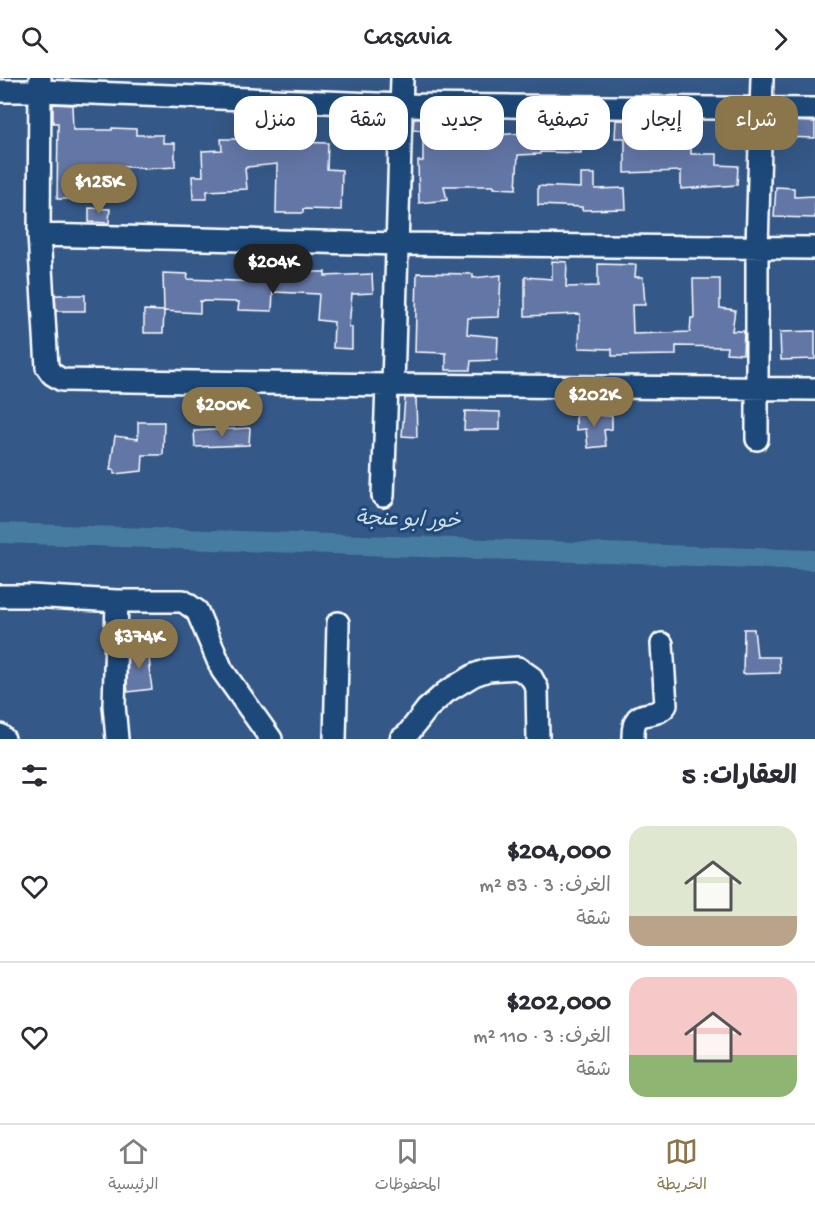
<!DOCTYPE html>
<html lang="ar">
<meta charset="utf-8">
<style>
:root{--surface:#fff;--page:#f2f2f3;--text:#2b2b33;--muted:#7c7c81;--line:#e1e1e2;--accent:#8a764a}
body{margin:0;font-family:"Gochi Hand","Playpen Sans Arabic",sans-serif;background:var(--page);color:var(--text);direction:rtl;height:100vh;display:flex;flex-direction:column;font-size:22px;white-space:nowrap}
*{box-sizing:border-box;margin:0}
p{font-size:20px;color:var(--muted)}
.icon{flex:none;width:33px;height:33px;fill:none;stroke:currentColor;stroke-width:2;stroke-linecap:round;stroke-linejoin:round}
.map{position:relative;height:661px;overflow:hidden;direction:ltr}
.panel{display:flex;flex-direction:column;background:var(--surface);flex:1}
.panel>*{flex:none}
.banner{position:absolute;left:18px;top:18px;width:780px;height:54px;direction:rtl;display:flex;gap:12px}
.price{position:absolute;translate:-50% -51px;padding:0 14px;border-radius:21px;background:var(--accent);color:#fff;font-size:20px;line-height:39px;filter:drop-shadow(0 2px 3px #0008)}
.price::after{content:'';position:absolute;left:50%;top:36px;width:18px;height:14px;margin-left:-9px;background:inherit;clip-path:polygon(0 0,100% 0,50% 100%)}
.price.current{background:#222;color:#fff}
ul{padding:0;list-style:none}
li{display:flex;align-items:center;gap:18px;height:150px;padding:0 18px}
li+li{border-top:2px solid var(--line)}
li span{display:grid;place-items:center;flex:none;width:168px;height:120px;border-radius:18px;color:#555}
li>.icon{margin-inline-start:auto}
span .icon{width:72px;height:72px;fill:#fffc;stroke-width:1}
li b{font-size:26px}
h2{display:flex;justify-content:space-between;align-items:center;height:72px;padding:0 18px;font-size:26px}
.chip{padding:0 21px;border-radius:18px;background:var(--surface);box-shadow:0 6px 24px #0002;font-size:21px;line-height:54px}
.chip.current{background:var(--accent);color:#fff}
header{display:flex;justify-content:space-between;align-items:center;height:78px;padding:0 18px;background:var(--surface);font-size:27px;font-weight:600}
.tab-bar{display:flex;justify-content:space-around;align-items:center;height:84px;border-top:2px solid var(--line);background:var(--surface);font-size:16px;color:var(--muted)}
.tab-bar a{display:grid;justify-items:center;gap:3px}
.tab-bar .current{color:var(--accent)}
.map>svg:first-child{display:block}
</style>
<header><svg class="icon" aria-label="forward" viewBox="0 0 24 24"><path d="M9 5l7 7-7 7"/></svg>Casavia<svg class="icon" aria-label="search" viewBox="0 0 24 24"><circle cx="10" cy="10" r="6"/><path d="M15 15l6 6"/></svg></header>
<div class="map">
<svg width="815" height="661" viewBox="0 0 815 661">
<rect width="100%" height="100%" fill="#345887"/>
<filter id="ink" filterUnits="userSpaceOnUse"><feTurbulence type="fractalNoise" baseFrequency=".0167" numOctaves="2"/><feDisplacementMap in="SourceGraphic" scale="12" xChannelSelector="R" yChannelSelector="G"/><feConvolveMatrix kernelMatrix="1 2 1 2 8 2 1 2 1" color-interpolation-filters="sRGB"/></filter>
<g filter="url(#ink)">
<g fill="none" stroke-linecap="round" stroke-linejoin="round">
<path stroke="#457ca0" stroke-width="20" d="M0 455 815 482"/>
</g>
<path fill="#6477a6" stroke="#fff" stroke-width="1.5" d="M53 26 72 27 73 52H112V50L136 51V57H163V65H175V89L144 91V90L110 88 84 89 86 102 76 103V121H57L58 45H53Z
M414 40H430L429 53 413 52Z
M616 42 638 43V45L655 44V49L672 52 669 71 691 70V76H717V87L738 88 737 107 681 111V93L625 95V60H615Z
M781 43 815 44V60L780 59Z
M554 54 582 63 581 75 540 74V76L518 77 516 111 494 110V108H444L447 122 419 125 418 83H423V59L463 60V58Z
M221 61H264V63L328 65 327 91 342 92 341 132 303 131V135H276L277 86 247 89V90H245L247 111 207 113V121H193L192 98H203L202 73 222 72Z
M581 96H595V111L625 110 626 131 582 132V129L538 127V108L581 110Z
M776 109 794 110V119L815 118V140L774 139Z
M89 130 110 131 109 145 89 144Z
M552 183 567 184 566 209 598 208V186L636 187 635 199H643L645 227H632L633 256 690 254 691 240H694L693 201H720V230L735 232 732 253H744L743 276 726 275 727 269 676 268V277L612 278V271L579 270 580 236 525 238V199L552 201Z
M264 189 301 191V194H325V198L372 196 373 215 352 216 349 249H352V271L333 270 334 244 317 242 319 216 273 214 272 233 238 232 239 224 200 223V235L164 233 163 195 188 196 187 201 264 204Z
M417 195 473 196V200L501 197 499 239 468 240 467 256 498 259 497 282 471 283 470 292H446V275L415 274Z
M55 217H85V233H56Z
M144 232 164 233 163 255H144Z
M815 253V281L781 282 780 254Z
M405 320H416L417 359 402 358Z
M465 333 500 334V352H464Z
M576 336 612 338V351L604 352 606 368 588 370 586 351 576 352Z
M138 344H164L163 377H143L142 393 114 396V392H110L115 358 138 361Z
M250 350 249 367 195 369 194 353Z
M744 551H754L757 579H779L780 595 743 596Z
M148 569 150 589H149L152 611 128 614 127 606 128 570Z"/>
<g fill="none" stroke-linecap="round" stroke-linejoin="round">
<defs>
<path id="minor" d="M40 0 39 157 47 289 52 296 62 302 387 307H393L402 0
M0 13H40L402 27 815 31
M39 157 398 166 815 170
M393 307 815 311
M757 361V169L762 0
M383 418 387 307
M0 518H30L117 523H183L197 533 222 592 271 661
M0 657 4 661
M117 661 114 627 117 523
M335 661 338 545
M401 661 407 657 427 631 446 614 474 597 488 592 518 590 531 599 537 610 538 661
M633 661C632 624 653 645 666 627L662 566"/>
</defs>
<use href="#minor" stroke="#fff" stroke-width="26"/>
<use href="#minor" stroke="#1f4a7a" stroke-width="21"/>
</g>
</g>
<g text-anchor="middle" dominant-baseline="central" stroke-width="6" stroke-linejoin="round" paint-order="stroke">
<g font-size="21" font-style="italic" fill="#d0dee7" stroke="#1f4a7a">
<text transform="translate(408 444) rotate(2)">خور ابو عنجة</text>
</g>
</g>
</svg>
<b class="price" style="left:99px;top:137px">$125K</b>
<b class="price current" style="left:273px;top:217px">$204K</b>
<b class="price" style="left:594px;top:350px">$202K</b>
<b class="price" style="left:222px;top:360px">$200K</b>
<b class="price" style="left:139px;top:592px">$374K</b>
<div class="banner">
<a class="chip current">شراء</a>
<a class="chip">إيجار</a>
<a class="chip">تصفية</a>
<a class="chip">جديد</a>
<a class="chip">شقة</a>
<a class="chip">منزل</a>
</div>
</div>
<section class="panel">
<h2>العقارات: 5<svg class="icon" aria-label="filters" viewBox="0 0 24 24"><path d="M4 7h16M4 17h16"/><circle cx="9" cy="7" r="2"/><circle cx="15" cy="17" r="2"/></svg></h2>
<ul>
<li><span style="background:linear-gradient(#dfe7d0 75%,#b9a48a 0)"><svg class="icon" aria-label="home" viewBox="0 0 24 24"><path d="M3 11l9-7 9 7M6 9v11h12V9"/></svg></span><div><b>$204,000</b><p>الغرف: 3 · 83 m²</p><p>شقة</p></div><svg class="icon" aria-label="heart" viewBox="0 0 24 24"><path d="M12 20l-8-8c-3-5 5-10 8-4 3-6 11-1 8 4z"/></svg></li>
<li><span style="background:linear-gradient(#f6c9c9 65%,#8fb573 0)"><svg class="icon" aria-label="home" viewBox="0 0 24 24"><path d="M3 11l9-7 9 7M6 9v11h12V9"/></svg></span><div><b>$202,000</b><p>الغرف: 3 · 110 m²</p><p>شقة</p></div><svg class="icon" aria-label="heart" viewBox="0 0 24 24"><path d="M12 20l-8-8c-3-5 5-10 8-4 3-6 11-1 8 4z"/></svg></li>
</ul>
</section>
<nav class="tab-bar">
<a class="current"><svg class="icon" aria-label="map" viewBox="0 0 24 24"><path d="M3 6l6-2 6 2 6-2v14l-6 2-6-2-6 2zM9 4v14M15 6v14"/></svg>الخريطة</a>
<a><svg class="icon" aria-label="saved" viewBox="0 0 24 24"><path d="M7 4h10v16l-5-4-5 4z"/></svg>المحفوظات</a>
<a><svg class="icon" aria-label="home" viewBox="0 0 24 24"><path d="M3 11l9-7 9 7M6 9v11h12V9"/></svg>الرئيسية</a>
</nav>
